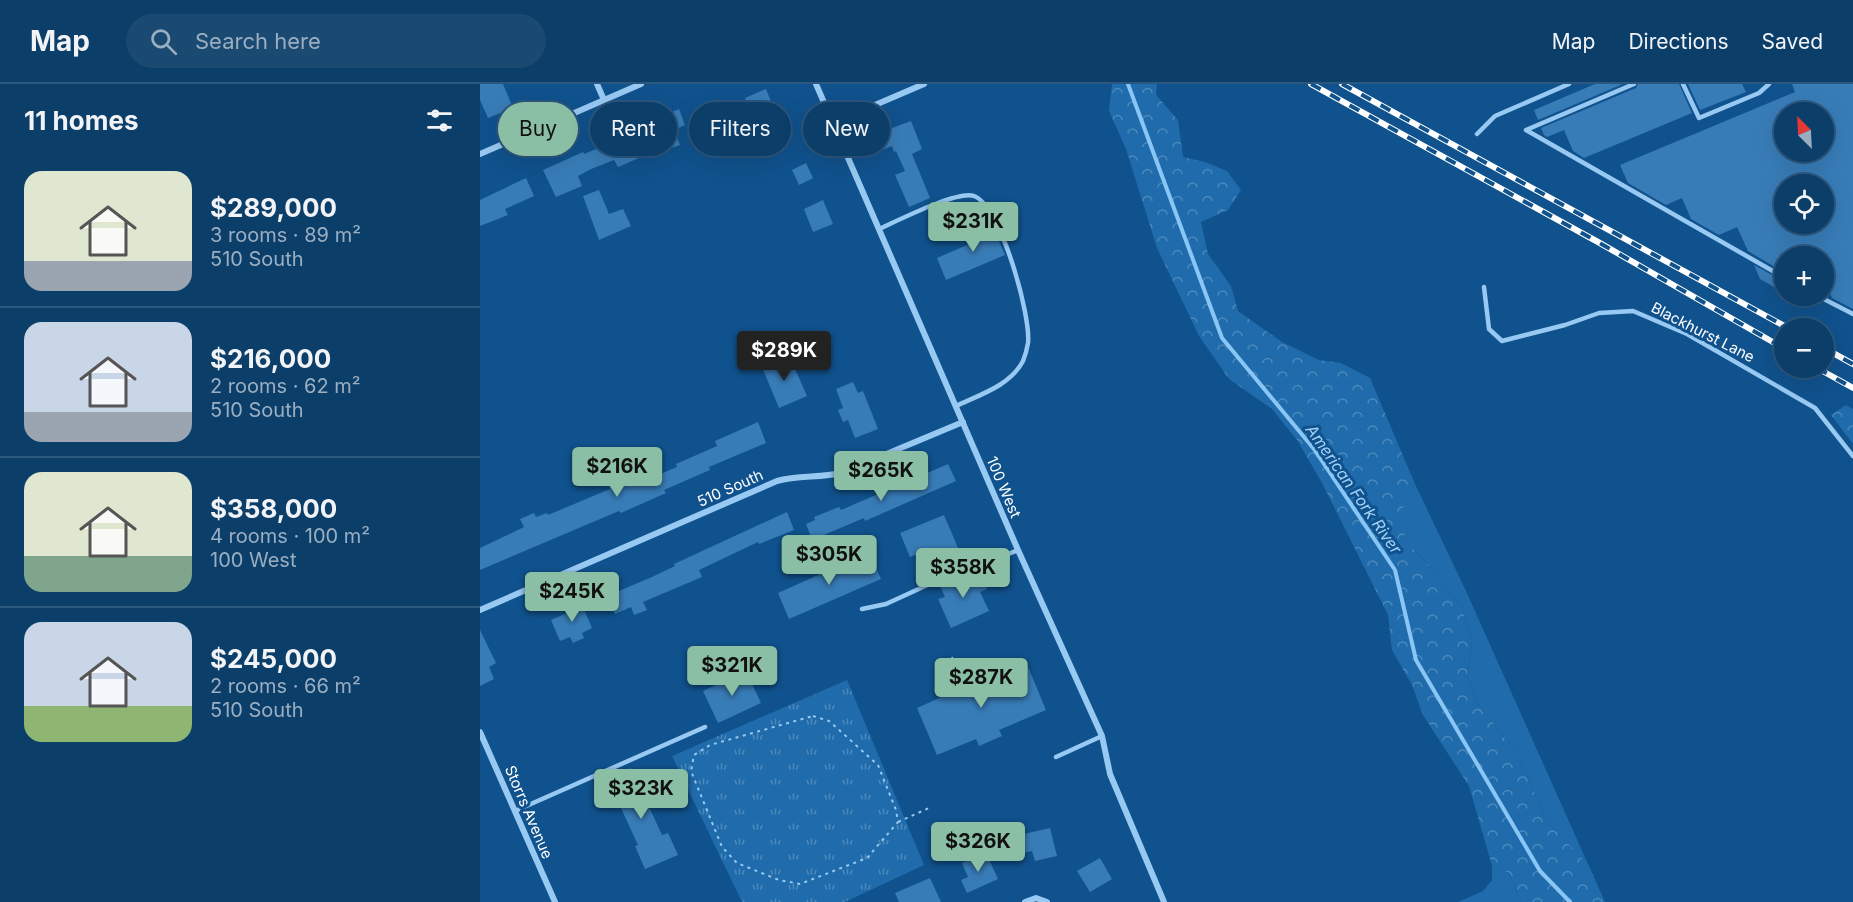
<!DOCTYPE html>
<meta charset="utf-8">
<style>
:root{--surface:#0c3e6a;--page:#1a4972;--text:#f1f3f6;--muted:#9aaec1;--line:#2c577e;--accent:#8abfa5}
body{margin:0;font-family:Inter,sans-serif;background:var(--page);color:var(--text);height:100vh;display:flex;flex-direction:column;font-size:22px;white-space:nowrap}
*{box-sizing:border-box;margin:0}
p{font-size:20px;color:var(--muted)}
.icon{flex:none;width:33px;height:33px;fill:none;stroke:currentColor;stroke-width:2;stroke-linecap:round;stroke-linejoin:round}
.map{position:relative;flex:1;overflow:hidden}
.sheet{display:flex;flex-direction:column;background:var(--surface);width:480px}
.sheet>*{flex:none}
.banner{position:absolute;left:18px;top:18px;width:570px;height:54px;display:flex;gap:12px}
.needle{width:39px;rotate:336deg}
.buttons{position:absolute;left:1294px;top:18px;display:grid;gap:12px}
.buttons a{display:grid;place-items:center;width:60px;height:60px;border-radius:50%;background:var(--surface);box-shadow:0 6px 24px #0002,0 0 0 2px var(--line);font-size:30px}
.price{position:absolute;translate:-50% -51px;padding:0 14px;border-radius:6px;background:var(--accent);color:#111;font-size:20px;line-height:39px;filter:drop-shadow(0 2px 3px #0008)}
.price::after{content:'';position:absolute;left:50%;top:36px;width:18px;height:14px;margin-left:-9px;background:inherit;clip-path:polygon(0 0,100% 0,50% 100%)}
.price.current{background:#222;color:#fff}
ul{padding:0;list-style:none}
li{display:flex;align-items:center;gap:18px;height:150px;padding:0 24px}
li+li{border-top:2px solid var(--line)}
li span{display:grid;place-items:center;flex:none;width:168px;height:120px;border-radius:18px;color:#555}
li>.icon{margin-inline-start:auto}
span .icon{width:72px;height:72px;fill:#fffc;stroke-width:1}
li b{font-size:26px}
h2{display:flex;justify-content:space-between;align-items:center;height:72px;padding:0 24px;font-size:26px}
.pill{padding:0 21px;border-radius:27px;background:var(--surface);box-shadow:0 6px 24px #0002,0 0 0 2px var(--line);font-size:21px;line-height:54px}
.pill.current{background:var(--accent);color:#111}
header{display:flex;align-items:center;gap:36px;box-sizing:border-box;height:84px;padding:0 30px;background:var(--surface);border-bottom:2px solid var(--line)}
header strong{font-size:28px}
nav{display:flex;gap:33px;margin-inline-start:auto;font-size:21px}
.search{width:420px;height:54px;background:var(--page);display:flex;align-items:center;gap:15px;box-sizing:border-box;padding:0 21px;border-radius:33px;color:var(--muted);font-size:22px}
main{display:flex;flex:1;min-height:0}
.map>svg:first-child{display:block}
</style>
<header>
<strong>Map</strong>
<div class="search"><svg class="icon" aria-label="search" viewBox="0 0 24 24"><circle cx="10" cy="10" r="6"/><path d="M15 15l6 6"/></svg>Search here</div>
<nav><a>Map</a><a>Directions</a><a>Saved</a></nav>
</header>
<main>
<section class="sheet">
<h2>11 homes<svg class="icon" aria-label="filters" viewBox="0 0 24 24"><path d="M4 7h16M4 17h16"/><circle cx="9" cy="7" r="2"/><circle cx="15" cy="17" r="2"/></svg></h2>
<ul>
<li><span style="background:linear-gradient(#dfe7d0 75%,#9aa5b1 0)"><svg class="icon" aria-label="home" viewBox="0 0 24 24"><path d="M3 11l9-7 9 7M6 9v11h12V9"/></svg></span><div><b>$289,000</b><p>3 rooms · 89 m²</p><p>510 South</p></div></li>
<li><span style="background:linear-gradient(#c9d6e8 75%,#9aa5b1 0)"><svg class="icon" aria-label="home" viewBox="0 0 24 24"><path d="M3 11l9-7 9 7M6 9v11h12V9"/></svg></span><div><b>$216,000</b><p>2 rooms · 62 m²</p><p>510 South</p></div></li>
<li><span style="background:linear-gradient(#dfe7d0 70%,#7fa58c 0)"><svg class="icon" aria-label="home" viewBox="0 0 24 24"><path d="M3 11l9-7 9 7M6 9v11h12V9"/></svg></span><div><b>$358,000</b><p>4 rooms · 100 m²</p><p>100 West</p></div></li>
<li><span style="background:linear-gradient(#c9d6e8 70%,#8fb573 0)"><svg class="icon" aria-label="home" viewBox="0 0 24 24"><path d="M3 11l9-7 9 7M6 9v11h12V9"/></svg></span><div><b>$245,000</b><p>2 rooms · 66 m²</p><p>510 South</p></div></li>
</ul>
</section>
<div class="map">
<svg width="1373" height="818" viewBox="0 0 1373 818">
<defs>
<pattern id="forest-crowns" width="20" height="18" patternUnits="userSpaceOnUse" patternTransform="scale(1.5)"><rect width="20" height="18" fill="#1f6bab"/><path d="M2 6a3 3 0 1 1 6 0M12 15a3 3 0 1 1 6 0" fill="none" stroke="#4c89bc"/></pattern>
<pattern id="park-tufts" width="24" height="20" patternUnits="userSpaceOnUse" patternTransform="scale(1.5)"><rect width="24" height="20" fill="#1f6bab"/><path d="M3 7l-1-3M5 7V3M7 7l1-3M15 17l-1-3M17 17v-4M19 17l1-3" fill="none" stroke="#4c89bc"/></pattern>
</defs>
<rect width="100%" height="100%" fill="#10528d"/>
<path fill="#1f6bab" d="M935 400 986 507 1108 780 1067 738 1038 670 997 619 987 592 992 557 982 524 949 481 926 458 920 428Z
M1012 782 1029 789 1041 818H978L1003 807 1012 796Z"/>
<path fill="url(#forest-crowns)" d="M632 0H677L676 11 698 36 703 73 725 78 747 87 761 106 748 126 721 138 728 170 751 202 758 227 802 258 839 276 861 279 890 294 935 400 921 428 926 458 949 481 982 524 992 557 987 592 997 619 1038 670 1067 738 1108 780 1125 818H1041L1029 789 1012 782 989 702 943 631 932 601 912 566 908 531 842 399 817 356 792 325 749 295 719 252 677 164 646 65 629 27Z
M1366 321 1373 325V360L1351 331Z"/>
<path fill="url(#park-tufts)" d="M367 596 444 781 365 818H262L192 672Z"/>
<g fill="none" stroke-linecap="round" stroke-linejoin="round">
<path stroke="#89c6f6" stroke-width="4" d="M648 0 742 254 834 365 915 486 936 576 1060 787 1090 818"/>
</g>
<path fill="#387cb7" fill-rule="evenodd" d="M0 0H23L33 24 8 34 0 16Z
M1115 0H1143L1058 36 1054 26Z
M1158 0H1199L1212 29 1104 74 1093 67 1084 46 1067 53 1064 51 1061 44 1156 4Z
M1208 0H1262L1266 8 1220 26Z
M1312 0H1373V225L1352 214 1344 196V172H1305V189L1268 167 1257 143 1239 151 1211 135 1202 114 1186 121 1148 99 1140 81 1315 8ZM1305 28H1344V68H1305ZM1305 100H1344V140H1305Z
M286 5 298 35 278 43 265 14Z
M199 25 205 41 194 46 200 61 188 65 184 56 163 64 166 71 138 83 134 76 111 85 98 92 102 102 76 113 63 86 103 68 104 70 141 55 139 50Z
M431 37 442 65 432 70 450 114 429 123 415 91 425 87 416 67 414 68 412 62 402 66 396 50Z
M326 79 333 94 319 101 312 86Z
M46 94 54 112 25 125 28 131 0 142V116Z
M119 106 129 130 143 125 151 142 119 156 103 112Z
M343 116 353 140 333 148 324 125Z
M510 137 525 171 466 196 457 174 501 155 495 143Z
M1274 181 1305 198V209L1280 195Z
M309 271 327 312 299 324 282 283Z
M373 298 378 309 383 307 398 345 375 354 368 336 363 338 358 326 363 324 356 305Z
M278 338 286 359 229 383 230 386 184 406 186 409 141 429 139 427 0 486V464L44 443 40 435 54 429 56 433 67 429 68 431 130 405 128 401 173 381 178 391 197 383 196 380 237 362 235 357Z
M468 380 476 397 385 437 384 434 332 456 326 440 335 436 334 433 359 423 361 426Z
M307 428 314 446 279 460 278 458 219 486 222 493 163 518 167 526 154 531 151 523 135 530 127 512 172 493 195 482 194 480Z
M464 431 481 471 474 474 478 482 458 491 447 466 430 473 420 449Z
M383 471 385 475 391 473 401 495 309 535 298 509Z
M479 491H482L485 497 500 491 507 505 500 508 509 527 471 544 458 515 465 513 459 500Z
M100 516 112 544 102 549 104 554 93 559 90 553 80 557 71 536 89 528 87 522Z
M0 546 16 579 9 583 14 595 0 602Z
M546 578 566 626 519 646 522 652 499 662 496 655 457 671 437 624 475 607 473 601 496 591 499 598Z
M266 587 281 619 238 639 223 607Z
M151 684 182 751 188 749 198 771 165 785 155 762 158 761 127 694Z
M570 744 577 772 555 777 552 767 536 771 531 753Z
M506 769 518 795 487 809 481 796 488 793 482 779Z
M620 774 632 795 610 808 597 787Z
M450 794 461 818H419L415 809Z"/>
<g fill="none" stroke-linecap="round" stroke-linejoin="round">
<path stroke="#98c9f2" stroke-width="2" stroke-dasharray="3 4.5" stroke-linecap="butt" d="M472 573 479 591
M482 590 484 595
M333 632 349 637 398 681 416 726 418 738 387 774 320 800 299 796 257 779 242 763 211 687 214 671 230 661Z
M418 738 449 724"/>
<path stroke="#98c9f2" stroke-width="4.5" d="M1154 0 1046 46 1305 194
M1203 0 1219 34 1279 9 1289 0
M997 50 1015 32 1089 0
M399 145C417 137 478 106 494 112 521 122 551 232 548 259 547 265 545 272 543 277 530 302 499 311 476 322
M1004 203 1009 245 1022 257 1085 241 1119 229 1153 227 1207 250 1335 324 1373 372
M1338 212 1373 230
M382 525 406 520 478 487 499 482 538 466
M576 673 622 652
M35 727 225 643"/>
<path stroke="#98c9f2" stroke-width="6" d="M117 0 124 16
M336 0 538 466 622 652 630 690 684 818
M353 39 444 0
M0 70 161 0
M0 526 297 397C318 391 340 394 361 389L483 338
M0 648 75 818
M545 818 556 814 567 818"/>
<defs>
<path id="rail" d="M831 0 1118 158 1305 265
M862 0 1308 244
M1344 264 1373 280
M1337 284 1373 304"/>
</defs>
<use href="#rail" stroke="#fff" stroke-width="6"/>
<use href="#rail" stroke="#10528d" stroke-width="4" stroke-dasharray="11" stroke-linecap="butt"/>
</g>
<g text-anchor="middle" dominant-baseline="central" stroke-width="6" stroke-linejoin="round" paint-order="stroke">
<g font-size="15" fill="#fff" stroke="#10528d">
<text transform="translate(1223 248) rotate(27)">Blackhurst Lane</text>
<text transform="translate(524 403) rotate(67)">100 West</text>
<text transform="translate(250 404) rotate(-24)">510 South</text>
<text transform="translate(49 728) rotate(67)">Storrs Avenue</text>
</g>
<g font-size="16" font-style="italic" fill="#a4d3fa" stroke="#10528d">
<text transform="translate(874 405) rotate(55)">American Fork River</text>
</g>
</g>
</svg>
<div class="buttons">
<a><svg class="needle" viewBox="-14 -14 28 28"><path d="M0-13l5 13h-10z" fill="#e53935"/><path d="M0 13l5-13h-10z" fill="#9aaec1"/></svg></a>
<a><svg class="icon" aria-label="locate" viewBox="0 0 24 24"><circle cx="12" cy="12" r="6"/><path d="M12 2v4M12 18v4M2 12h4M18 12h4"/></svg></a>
<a>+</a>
<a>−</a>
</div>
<b class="price" style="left:493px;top:169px">$231K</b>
<b class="price current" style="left:304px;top:298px">$289K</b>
<b class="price" style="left:137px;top:414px">$216K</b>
<b class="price" style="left:401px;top:418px">$265K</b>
<b class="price" style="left:349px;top:502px">$305K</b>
<b class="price" style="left:483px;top:515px">$358K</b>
<b class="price" style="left:92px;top:539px">$245K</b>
<b class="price" style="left:252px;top:613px">$321K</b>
<b class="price" style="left:501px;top:625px">$287K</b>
<b class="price" style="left:161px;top:736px">$323K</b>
<b class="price" style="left:498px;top:789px">$326K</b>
<div class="banner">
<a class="pill current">Buy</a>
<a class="pill">Rent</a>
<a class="pill">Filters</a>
<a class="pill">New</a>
</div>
</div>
</main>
